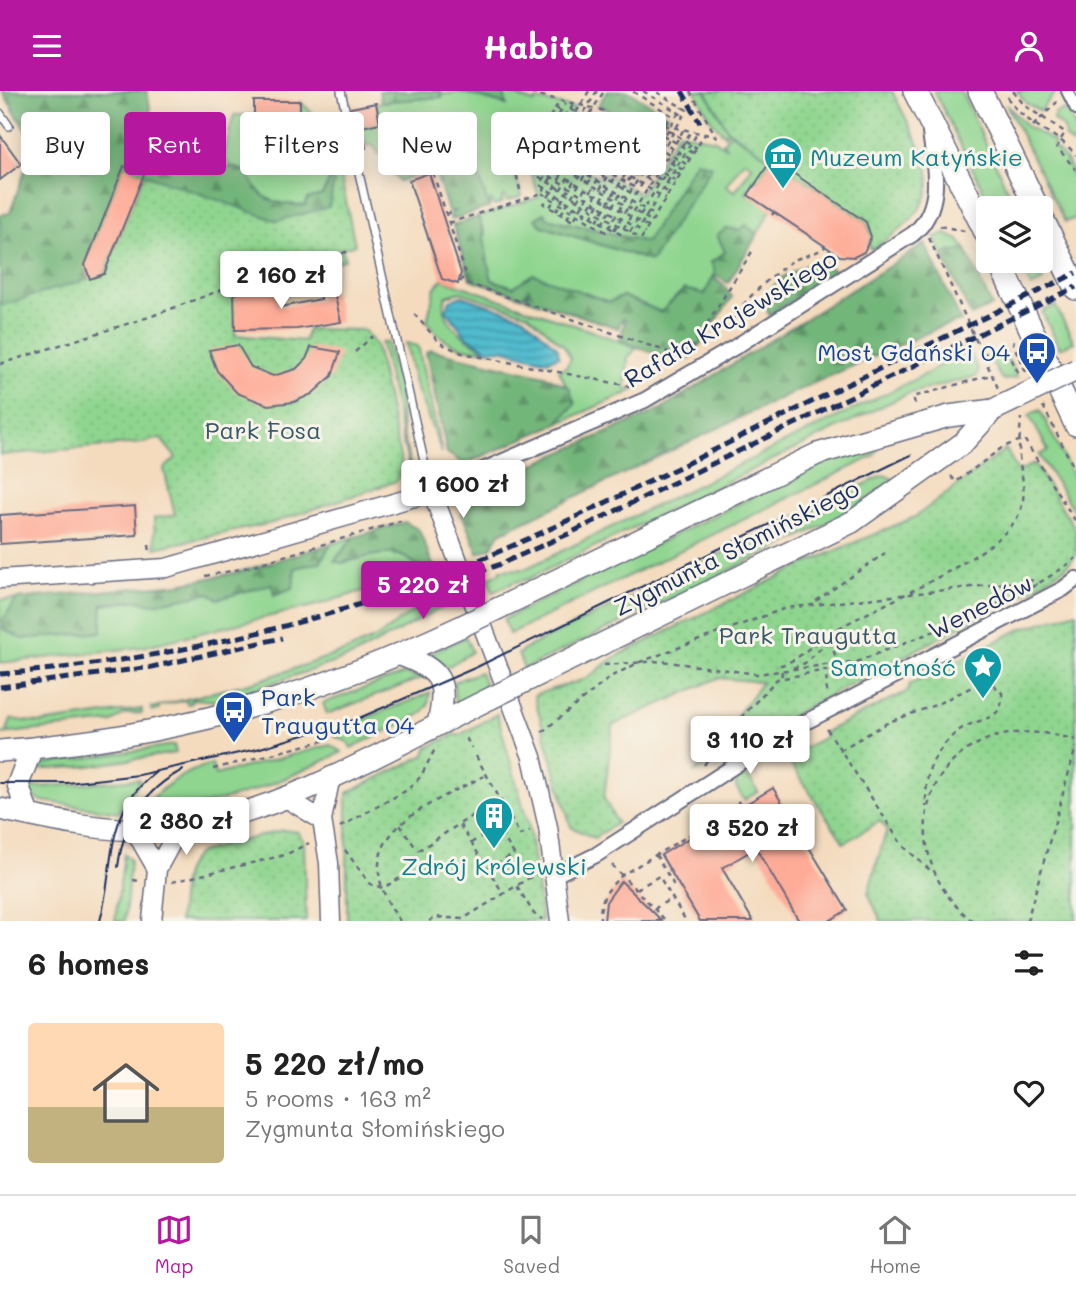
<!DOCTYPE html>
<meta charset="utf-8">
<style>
:root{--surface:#fff;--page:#f6f6f6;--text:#222;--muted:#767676;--line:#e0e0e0;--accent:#b5179e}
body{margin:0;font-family:Mali,sans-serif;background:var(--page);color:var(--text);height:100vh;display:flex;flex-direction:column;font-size:26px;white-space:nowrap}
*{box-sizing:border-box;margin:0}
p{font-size:23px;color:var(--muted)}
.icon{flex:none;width:38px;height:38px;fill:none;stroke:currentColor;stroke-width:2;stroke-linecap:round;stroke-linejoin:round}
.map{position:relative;height:830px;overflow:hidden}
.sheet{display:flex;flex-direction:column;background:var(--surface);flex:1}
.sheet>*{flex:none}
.guide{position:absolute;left:21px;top:21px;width:700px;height:63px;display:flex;gap:14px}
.tools{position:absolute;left:976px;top:105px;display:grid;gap:14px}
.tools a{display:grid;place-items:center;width:77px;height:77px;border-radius:7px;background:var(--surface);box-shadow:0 4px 18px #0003;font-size:35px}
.price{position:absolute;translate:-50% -60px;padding:0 16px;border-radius:7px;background:#fff;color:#222;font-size:23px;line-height:46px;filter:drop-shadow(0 2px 4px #0008)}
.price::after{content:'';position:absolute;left:50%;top:42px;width:21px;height:16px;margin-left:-10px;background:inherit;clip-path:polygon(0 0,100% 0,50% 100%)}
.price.on{background:var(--accent);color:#fff}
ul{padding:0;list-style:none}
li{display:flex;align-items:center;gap:21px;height:175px;padding:0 28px}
li span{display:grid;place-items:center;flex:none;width:196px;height:140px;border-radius:7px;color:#555}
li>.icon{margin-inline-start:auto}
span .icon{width:84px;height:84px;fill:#fffc;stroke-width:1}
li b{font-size:30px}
h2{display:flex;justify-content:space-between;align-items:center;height:84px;padding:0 28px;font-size:30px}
.tag{padding:0 24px;border-radius:7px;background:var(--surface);box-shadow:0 4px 18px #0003;font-size:24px;line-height:63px}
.tag.on{background:var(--accent);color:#fff}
header{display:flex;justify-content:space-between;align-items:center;height:91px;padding:0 28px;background:var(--accent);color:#fff;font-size:32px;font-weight:800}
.dock{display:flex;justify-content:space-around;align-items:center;height:98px;border-top:2px solid var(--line);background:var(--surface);font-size:19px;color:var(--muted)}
.dock a{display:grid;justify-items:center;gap:4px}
.dock .on{color:var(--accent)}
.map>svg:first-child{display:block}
</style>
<header><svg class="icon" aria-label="menu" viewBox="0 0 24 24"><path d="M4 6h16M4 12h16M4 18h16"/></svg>Habito<svg class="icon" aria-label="person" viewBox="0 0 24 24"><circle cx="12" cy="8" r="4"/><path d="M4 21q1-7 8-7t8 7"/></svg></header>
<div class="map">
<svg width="1076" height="830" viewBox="0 0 1076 830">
<defs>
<pattern id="forest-firs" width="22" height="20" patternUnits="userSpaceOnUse" patternTransform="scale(1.75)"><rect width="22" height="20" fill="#73b67a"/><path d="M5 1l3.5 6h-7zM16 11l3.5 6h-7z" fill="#5e9467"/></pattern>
<pattern id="park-dots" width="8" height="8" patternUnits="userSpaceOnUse" patternTransform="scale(1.75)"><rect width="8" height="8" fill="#8fd58f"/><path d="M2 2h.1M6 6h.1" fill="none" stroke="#7bb77e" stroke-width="1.8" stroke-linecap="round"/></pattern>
<pattern id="water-rules" width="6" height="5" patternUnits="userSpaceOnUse" patternTransform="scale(1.75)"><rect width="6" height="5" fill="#51bbce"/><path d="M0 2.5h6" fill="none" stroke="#4298aa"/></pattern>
</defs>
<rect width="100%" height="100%" fill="#f7f3e8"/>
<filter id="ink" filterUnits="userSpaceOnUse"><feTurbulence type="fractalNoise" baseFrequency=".0143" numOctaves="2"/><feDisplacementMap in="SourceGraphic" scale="14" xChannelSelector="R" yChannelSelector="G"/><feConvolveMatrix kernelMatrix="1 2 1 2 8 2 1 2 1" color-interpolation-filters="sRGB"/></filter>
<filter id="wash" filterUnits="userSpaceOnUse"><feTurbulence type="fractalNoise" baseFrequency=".00686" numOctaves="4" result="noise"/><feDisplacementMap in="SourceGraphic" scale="28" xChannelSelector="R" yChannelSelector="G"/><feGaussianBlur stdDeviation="1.57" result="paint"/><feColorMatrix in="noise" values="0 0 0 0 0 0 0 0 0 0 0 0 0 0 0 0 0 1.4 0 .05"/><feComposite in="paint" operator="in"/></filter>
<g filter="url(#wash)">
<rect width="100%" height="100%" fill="#f4dbbe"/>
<path fill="#8fd58f" stroke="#558276" stroke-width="2" fill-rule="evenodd" d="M503 0 535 12 536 9 575 17 555 52 588 72 585 78 601 88 605 82 640 103 678 41 715 49 727 57 723 52 730 42 772 68 758 90 754 88 746 102 771 118 757 144 746 134 725 161 705 203 684 198 661 221 623 205 609 211 533 183 513 196 492 189 483 158 485 142 478 126 539 106 526 66 511 71 522 105 507 110 505 105 502 106 503 111 494 115 491 109 489 116 473 68 412 80 388 75 372 53 366 55 362 36 380 32 376 12 461 1 506 14ZM696 70 651 170 536 128 547 127 646 151ZM744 70 752 75 735 101 726 94Z
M695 0H705L728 40 725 44 712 31Z
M934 0H961L1016 117H992Z
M1017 0H1057L1040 20 1026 12Z
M300 10 315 25 320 45 338 41 342 61 336 62 331 85 322 104 307 108 305 115C273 111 261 113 247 81L231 75 223 68 234 24H254V32H299Z
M1006 13 1026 35 1053 50 1054 57C1076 72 1076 101 1076 127L1065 131Z
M1062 19 1068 21 1076 38V57L1065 47 1064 37 1053 29 1055 22Z
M946 143 959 149 966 159 949 161 943 165 935 146Z
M1018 170H1032L1043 190 1031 196Z
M442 188 637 256 628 267 625 297 634 299 557 333 575 313 559 279 567 275 571 267 564 255 528 223 461 201 446 205C437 230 467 250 487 259 460 260 443 252 427 231L435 196Z
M1055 214 1074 251 1060 257 1042 221Z
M387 251 399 299 402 339 410 372 408 373 381 252Z
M406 252 418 255 442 362 415 293Z
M967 257 978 279 977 285 907 303 526 489 514 491 493 501 488 487 500 482V479L525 478 928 282Z
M1003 258 1017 286 1005 289 1001 287 988 265Z
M1040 319 1076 391V423L1039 364 1048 359 1029 324Z
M880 355 874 365 509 543 504 528 807 379 843 364Z
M884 384 893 388 868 408 832 430 524 578 518 563 532 554Z
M354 446 335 469 341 472C374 465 398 452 423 480L433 474 435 478 317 514 142 556 0 572V509L17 508 3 529 139 509 153 513 209 502 218 508 272 493 274 504 295 477 320 471 331 453Z
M444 504 445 515 353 565 218 610 192 608V612L187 613 186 609 158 615 159 619 152 620 151 617 257 590 349 559 376 547 427 510Z
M466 546 472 561 447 576 430 562Z
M480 581 486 596 455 613 454 591Z
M404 583 422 587 327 623 323 612Z
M430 602 428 614 421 623 351 657 348 651 334 645 333 640Z
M142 618V622L125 623 112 631 0 643H6L11 628 40 632Z
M174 654 176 662 89 675 33 679 44 673Z
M330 654 342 661C273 695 218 718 140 721 159 697 182 681 212 673L215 684Z
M743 684 750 688 758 701 744 709 736 696V689Z
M139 688 140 690 119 721 42 710 33 706 28 697Z
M124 763 130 769 125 830H115Z"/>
<path fill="url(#forest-firs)" stroke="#47726c" stroke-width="2" d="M2 0H147L155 46 184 67 247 80C261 113 273 111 305 115L307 108 322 104 337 77 329 116 277 130 124 76 85 174 90 188 0 215V124L10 122 34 53Z
M379 0H440L442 6 381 11Z
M460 0H503L507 14 461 1Z
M607 0H628L668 24 664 30 648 27 621 38 606 17 598 15Z
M593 22 603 23 617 45 648 34 660 37 634 80 578 46Z
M464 54 473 68 489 116 451 129 449 124 455 120H448L435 79 399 90 388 75 412 80Z
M696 70 712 75 651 170 542 135 535 128 544 122 547 127 646 151Z
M478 126C487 146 485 167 492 189L513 196 533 183 609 211 623 205 661 221 684 198 705 203 715 181 711 171 725 161 717 144 727 137 739 139 747 134 757 144 728 192 716 185 714 187 725 196 732 206 691 267 680 271 620 250 625 229 622 228 618 237 526 207 529 199 523 206 470 188 453 134Z
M925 153 961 230 940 236 787 304 500 442 491 457 478 462 462 423 470 401 659 319Z
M966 159 992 215 971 225 943 165 949 161Z
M812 171 826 174 837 181 769 224 763 207 781 187Z
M431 259 545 285 569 296 575 313 557 333 464 373 447 362 426 262Z
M405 431 419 439 433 474 423 480C398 452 374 465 341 472L334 470 354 446Z
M331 453 320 471 295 477 293 497 274 504 272 493 218 508 208 502 153 513 139 509 102 513V541L22 548 3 538V529L17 508 179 493 239 481Z"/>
<path fill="url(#park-dots)" stroke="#558276" stroke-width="2" d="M706 0H892C931 79 958 102 872 159L869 155 870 139 866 131 728 39Z
M338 72 355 154 342 157 345 169 298 178 235 202V244L304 250 308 238 364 239 376 255 402 375 397 390 272 432 155 457 154 427 175 424 164 378 176 367 160 347 143 352 0 364V215L104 183 144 83 277 130 329 116Z
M1006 358 1018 381 1034 372 1076 439V464L1066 476 1034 497 800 620 713 673 695 681 762 591 718 587 613 634 604 707 617 732 594 747 571 736 534 605C550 597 566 595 582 589 596 584 603 572 619 564L807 472 915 426Z
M1076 521V830H881L868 802 887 738 880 730 844 752 786 666 824 647 825 641 908 600 910 593 1021 538Z
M497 623 529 736 542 830H347V702L425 664 427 657 455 643 458 645Z
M283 739 298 741 304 751 306 830H179C182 807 179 776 200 761Z"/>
<path fill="url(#water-rules)" stroke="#367596" stroke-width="2" d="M462 205 524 226 558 257 559 265 547 270 501 258 489 259 466 245 446 219 450 209Z"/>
<g id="blocks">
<path fill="#feac97" d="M254 10H300V32H254Z
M376 12 380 32 362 36 366 57 360 58 353 54 343 62 338 41 320 45 315 25 339 20 346 24 351 17Z
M0 44 21 73 0 89Z
M772 68 866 131 871 146 864 161 854 166 840 165 748 104Z
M124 75 144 83 104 183 90 188 85 174Z
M429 82 461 182 458 193 442 188 409 89Z
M272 189 281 216 321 208V204L334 201 341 231 297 238 235 239 234 203Z
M238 254 251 276 273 285 296 278 306 268 311 256 340 261 332 285 312 303 294 311 268 314 237 302 217 280 209 259Z
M135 415 137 444 0 453V424Z
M773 697 847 819 829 830H799L756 757 722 777 753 830H700L661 764Z
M621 790 650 818 662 830H604L606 811Z"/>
</g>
</g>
<g filter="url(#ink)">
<use href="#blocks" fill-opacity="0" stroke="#676b80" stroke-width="2"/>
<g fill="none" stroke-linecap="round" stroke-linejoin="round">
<defs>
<path id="service" d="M341 0 345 18
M0 22 9 35
M354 60 431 401"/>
<path id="pedestrian" d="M1067 0 1076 18"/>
<path id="minor" d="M432 401 645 309 735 256 913 143C944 117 935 76 930 42
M555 784 596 764 790 639 1063 498 1076 488"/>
<path id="tertiary" d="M0 488 166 477 432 401 532 666 548 736 560 830
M286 707 322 729
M134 738 157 778
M152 830 157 778 180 736
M331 830 329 772 322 729 331 685"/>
<path id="secondary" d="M499 517 817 363 949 325 993 319
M401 564C442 580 448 589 438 633
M528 589 852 431 963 352 993 319
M0 660C171 646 307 608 462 535
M0 718C54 730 108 742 164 738 273 729 392 655 491 607
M28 724 18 693 32 657"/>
<path id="primary" d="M915 0 989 147
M980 0 1037 117
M1041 126 1076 197
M999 170 1076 333"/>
</defs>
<use href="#service" stroke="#676b80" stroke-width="10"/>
<use href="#pedestrian" stroke="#676b80" stroke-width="14"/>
<use href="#minor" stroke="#676b80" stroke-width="18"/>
<use href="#tertiary" stroke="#676b80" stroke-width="21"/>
<use href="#secondary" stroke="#676b80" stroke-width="24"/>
<use href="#primary" stroke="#676b80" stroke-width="26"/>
<path stroke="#676b80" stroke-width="2.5" stroke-dasharray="5 5" stroke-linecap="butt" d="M521 0 605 20 619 42 649 31 723 47
M589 0 538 85 641 148 705 43
M597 0 540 94 620 143 684 38
M643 0 684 25
M690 0 716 45
M1013 0 1025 15 1065 41 1057 56 1076 79
M1007 6C1028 38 1057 40 1076 64
M573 14 535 76 645 142
M556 17 584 34
M570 18 587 28
M556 25 580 40
M552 31 576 46
M545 34 608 72
M1033 35 1057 11
M668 39 697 57
M663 44 693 62
M575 47 635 84 671 24 632 0
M660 50 690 68
M582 51 544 113 573 130 610 68
M525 53 651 130
M563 53 593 71
M656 55 686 73
M559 59 589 77
M653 61 683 79
M533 66 566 12
M650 66 680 84
M646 72 676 90
M604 78 634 96
M648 81 673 96
M433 82 465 181 461 190 677 264 687 265 753 159
M601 84 631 102
M630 86 666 108
M646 87 669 102
M520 99 513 68 527 63 559 11
M542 102 606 141 682 16
M550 116 586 57
M556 120 591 61
M446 123 455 120
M561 123 597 64
M584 124 610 82
M772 124 774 121
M591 126 622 75
M567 127 592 86
M597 130 628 79
M449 132 542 102 604 0
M602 133 633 82
M641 134 698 41
M940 135 965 140
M648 136 522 60 529 48 654 124
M614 139 687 19 655 0
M630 141 691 40
M929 147 998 297
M414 223 440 252 462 262 634 296
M729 240C729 221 775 181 791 171 802 164 816 164 826 155
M1014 249 1013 253 1026 281
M355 261 373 245
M982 264 1004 254 1018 281 1024 277
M0 273 152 225 250 188 350 160
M915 313 913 306 991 284
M1043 315 1076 381
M951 385 956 391 1003 356 1024 348 1076 431
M149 454 150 461
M205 485 241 478 401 430
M816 510 885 462
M837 541C829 550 833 563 840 572L857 571C929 540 1013 516 1076 467
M604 574 661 570 757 583 840 572
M793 577 805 572 834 545
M784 587 826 579 827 604
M827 638 902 754 932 781
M542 641 612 585 640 571 786 517 1034 489 1037 494
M724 645 731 657
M466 647 472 657
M840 659 889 631 935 614 982 591 992 592 1002 602C1004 631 980 626 961 638 950 645 938 660 932 672 926 685 926 702 926 716
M476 665 520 744 530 740
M704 674 724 645 777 588 782 587 781 574C799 569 810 555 825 545 870 517 1000 466 1019 423 1028 403 1021 385 1019 365 1019 353 1020 340 1021 327
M213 678 330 648
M485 717 529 787 537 784
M400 734 418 760
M460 734 503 802
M340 736 409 698 421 685 436 656
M471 752 497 736
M345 759 370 793 383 797 410 781 418 760 499 707
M656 764 676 798
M612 774 666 830
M488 779 514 763
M133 789 140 790
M172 791 285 764 309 752
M517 795 534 823 542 828
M637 798 659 785 686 830
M654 818 672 807
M400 830C338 744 426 716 486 684
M429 830 436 826 463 828 529 787
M600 830C599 809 607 798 622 784L740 714 736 707
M973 830C912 785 905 687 981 651 1011 637 1045 640 1076 649
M1027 830 1076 656"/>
<use href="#service" stroke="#fff" stroke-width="7"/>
<use href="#pedestrian" stroke="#fff" stroke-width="10"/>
<use href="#minor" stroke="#fff" stroke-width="14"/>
<use href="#tertiary" stroke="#fff" stroke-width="18"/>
<use href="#secondary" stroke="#fff" stroke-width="21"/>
<use href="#primary" stroke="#fff" stroke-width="23"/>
<path stroke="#1b2f5e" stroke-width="2" d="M992 316 1076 275
M0 692H67L139 684 257 658 357 628 477 576 911 364
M118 776C123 734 144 698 183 679
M100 830C116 773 102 723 156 681"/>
<path stroke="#1b2f5e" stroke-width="5" stroke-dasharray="10 5" stroke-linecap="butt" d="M682 0 700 32
M393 513 498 474 566 444 1076 196
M0 583C126 573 249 549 370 510 484 473 592 418 700 366 825 304 951 243 1076 182
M0 596 152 576 282 547"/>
<defs>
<path id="secondary-bridge" d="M993 319 1076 279
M462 535 499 517
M491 607 528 589"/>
</defs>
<use href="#secondary-bridge" stroke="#676b80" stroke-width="24" stroke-linecap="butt"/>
<use href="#secondary-bridge" stroke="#fff" stroke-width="21"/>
</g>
</g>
<defs>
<symbol id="museum-pin" viewBox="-11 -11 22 30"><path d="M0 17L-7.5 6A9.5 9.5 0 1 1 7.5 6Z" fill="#0f9aa8" stroke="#f7f3e8"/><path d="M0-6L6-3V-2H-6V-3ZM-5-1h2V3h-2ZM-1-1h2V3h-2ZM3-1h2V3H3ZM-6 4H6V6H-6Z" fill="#fff"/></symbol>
<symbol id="bus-pin" viewBox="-11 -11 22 30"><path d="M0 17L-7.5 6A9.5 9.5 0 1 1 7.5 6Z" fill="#1a4fb4" stroke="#f7f3e8"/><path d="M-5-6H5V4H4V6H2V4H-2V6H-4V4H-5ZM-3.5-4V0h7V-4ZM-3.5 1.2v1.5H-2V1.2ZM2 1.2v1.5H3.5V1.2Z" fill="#fff"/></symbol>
<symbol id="sight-pin" viewBox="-11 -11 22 30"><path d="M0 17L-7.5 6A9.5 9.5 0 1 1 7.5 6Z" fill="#0f9aa8" stroke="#f7f3e8"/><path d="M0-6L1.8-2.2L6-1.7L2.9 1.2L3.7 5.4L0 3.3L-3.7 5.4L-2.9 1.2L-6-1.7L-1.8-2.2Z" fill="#fff"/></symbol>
<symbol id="building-pin" viewBox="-11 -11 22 30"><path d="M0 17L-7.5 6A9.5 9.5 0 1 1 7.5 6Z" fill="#0f9aa8" stroke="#f7f3e8"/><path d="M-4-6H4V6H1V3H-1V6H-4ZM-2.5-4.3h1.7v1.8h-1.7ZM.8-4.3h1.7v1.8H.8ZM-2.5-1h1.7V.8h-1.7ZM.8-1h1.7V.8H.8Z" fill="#fff"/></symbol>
</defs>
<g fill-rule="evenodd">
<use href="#museum-pin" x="761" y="43" width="44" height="60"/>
<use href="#bus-pin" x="1015" y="238" width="44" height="60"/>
<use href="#sight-pin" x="961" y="553" width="44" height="60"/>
<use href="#bus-pin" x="212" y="597" width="44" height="60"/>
<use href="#building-pin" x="472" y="703" width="44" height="60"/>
</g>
<g text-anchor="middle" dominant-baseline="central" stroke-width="6" stroke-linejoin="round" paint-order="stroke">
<g font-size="24" fill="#0d838f" stroke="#f7f3e8" text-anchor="start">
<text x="810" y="65">Muzeum Katyńskie</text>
<text x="956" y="575" text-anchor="end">Samotność</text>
<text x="494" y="774" text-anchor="middle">Zdrój Królewski</text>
</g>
<g font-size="24" fill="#1b2f5e" stroke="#f7f3e8">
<text transform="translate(730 227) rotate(-31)">Rafała Krajewskiego</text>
<text transform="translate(736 456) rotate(-27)">Zygmunta Słomińskiego</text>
<text transform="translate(980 515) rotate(-27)">Wenedów</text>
</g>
<g font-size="24" fill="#164399" stroke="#f7f3e8" text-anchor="end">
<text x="1010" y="260">Most Gdański 04</text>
<text x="261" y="605" text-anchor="start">Park<tspan x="261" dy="28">Traugutta 04</tspan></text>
</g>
<g font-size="24" fill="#38586a" stroke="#f7f3e8">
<text x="263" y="338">Park Fosa</text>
<text x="808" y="543">Park Traugutta</text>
</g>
</g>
</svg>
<div class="tools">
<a><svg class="icon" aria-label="layers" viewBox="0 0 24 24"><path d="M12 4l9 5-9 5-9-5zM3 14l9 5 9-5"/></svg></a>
</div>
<b class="price" style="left:281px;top:220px">2 160 zł</b>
<b class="price" style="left:463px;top:429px">1 600 zł</b>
<b class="price on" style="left:423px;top:530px">5 220 zł</b>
<b class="price" style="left:750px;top:685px">3 110 zł</b>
<b class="price" style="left:186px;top:766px">2 380 zł</b>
<b class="price" style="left:752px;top:773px">3 520 zł</b>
<div class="guide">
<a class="tag">Buy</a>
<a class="tag on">Rent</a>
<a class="tag">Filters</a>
<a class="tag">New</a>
<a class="tag">Apartment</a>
</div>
</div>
<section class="sheet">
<h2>6 homes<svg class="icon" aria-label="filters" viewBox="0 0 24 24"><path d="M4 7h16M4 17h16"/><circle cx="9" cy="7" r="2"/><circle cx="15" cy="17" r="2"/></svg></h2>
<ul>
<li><span style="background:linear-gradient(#ffd9b3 60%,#c2b280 0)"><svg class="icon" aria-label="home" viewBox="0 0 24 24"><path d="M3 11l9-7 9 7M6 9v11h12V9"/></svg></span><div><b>5 220 zł/mo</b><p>5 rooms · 163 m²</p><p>Zygmunta Słomińskiego</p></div><svg class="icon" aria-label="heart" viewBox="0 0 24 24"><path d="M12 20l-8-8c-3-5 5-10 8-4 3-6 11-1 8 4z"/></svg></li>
</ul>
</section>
<nav class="dock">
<a class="on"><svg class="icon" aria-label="map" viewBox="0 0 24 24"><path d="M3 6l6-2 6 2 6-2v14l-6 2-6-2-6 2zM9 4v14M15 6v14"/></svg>Map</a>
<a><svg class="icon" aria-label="saved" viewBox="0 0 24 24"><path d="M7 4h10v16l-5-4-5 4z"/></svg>Saved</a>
<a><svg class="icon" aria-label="home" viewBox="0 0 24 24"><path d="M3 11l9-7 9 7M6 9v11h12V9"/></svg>Home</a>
</nav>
